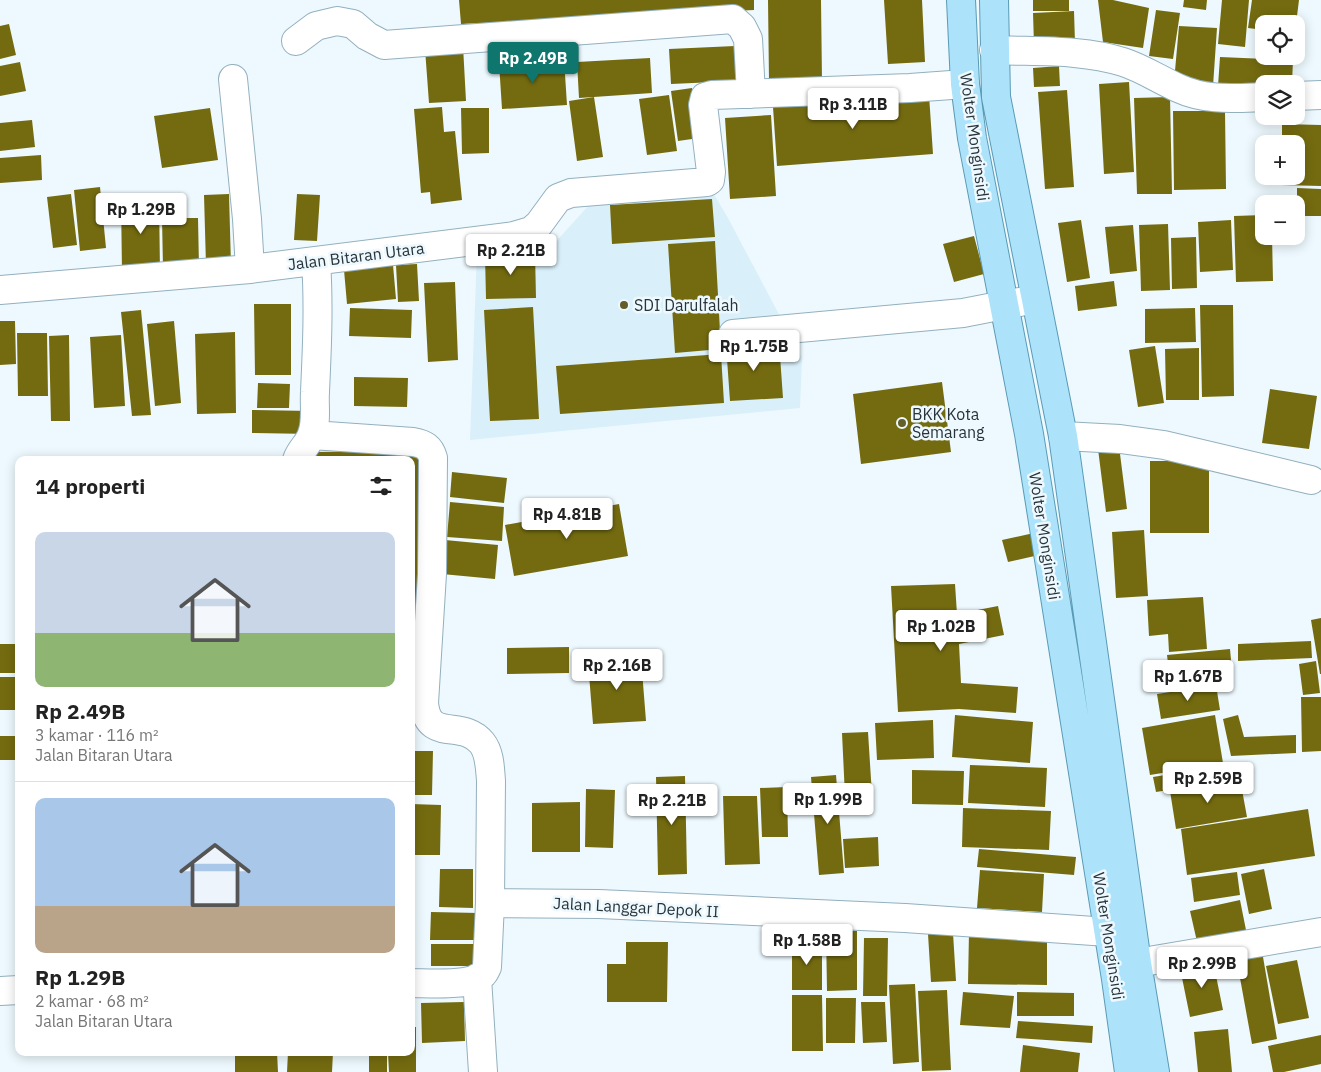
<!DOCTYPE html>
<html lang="id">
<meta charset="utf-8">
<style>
:root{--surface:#fff;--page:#f2f2f2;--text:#222;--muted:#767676;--line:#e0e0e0;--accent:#0f766e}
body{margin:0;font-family:"IBM Plex Sans",sans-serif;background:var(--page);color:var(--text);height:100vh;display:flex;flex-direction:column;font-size:19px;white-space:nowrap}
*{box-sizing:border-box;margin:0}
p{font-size:16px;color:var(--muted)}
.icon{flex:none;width:28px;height:28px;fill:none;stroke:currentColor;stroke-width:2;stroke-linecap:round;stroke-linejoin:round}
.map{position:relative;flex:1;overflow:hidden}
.side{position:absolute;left:15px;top:456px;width:400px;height:600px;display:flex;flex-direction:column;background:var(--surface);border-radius:10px;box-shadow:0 2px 12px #0003}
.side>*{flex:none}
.fabs{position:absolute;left:1255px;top:15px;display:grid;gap:10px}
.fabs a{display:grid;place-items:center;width:50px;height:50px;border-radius:10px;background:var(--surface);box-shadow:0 2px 12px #0003;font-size:25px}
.price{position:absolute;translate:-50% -42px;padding:0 11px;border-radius:5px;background:#fff;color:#222;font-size:16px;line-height:32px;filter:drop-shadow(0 1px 2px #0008)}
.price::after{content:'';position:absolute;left:50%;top:30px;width:15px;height:11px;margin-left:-8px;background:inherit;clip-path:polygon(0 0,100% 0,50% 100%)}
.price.current{background:var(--accent);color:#fff}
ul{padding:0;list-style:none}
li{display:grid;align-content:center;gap:10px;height:265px;padding:0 20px}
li+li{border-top:1px solid var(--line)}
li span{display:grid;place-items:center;height:155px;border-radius:10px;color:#555}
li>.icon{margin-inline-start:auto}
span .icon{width:90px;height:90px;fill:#fffc;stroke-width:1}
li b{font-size:21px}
h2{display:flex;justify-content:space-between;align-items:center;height:60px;padding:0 20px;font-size:21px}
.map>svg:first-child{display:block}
</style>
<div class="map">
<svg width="1321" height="1072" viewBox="0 0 1321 1072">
<rect width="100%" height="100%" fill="#edf9fe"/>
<path fill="#d9f0fa" d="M709 186 728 218 802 358 800 408 470 440 477 251 552 246 599 194Z"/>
<path fill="#746b10" d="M459 0H754V10L461 24Z
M768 0H821L822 81H769Z
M884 0H922L925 62 888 64Z
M1033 0H1069V11H1033Z
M1098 0H1113L1149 8 1143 48 1103 42Z
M1184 0H1207L1206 10 1183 7Z
M1222 0H1249L1245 47 1218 44Z
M1252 0H1299L1296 24H1264V30L1248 28Z
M1156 10 1180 13 1173 59 1149 56Z
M1074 11 1075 43 1034 45 1033 13Z
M9 24 16 55 0 59V26Z
M1179 26 1217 28 1213 86 1174 82Z
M463 46 466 101 429 103 425 49Z
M735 46 737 81 671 84 669 49Z
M1220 57 1293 60 1292 84 1218 86Z
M650 58 652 93 579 98 577 62Z
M564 59 567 105 502 109 499 63Z
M20 62 26 91 0 96V66Z
M1059 66 1060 86 1034 87 1033 68Z
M1129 82 1134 172 1104 174 1099 84Z
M692 88 699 138 678 141 671 91Z
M1067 90 1074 187 1045 189 1038 92Z
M669 95 677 151 647 155 639 99Z
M929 95 933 154 777 166 773 107Z
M594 97 603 157 577 161 569 101Z
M1170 97 1172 194H1137L1134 98Z
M442 107 444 132 455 131 462 200 431 204 430 192 421 193 414 109Z
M210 108 218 160 162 168 154 116Z
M461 108H489V153L462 154Z
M1173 111H1225L1226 189 1174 190Z
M771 115 776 196 730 199 725 118Z
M32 120 35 147 0 151V123Z
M1282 124 1321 125V186L1281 185V176H1296V144H1282Z
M41 155 42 180 0 183V158Z
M100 187 106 248 80 251 74 190Z
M1297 188 1321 189V216H1297Z
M71 194 77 245 53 248 47 197Z
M229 194 231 265H206L204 195Z
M297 194 320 195 317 241 294 240Z
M159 198 160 272H122L121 199Z
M712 199 715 237 612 244 610 205Z
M1264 215V236H1272L1273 281 1236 282 1234 216Z
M162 218H198L199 267 163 268Z
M1081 220 1090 278 1067 282 1058 223Z
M1231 220 1233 270 1200 272 1198 222Z
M1168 224 1170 290 1141 291 1139 225Z
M1133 225 1137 271 1110 274 1105 227Z
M974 236 984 274 954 282 943 244Z
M1196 237 1197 288 1172 289 1171 238Z
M715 241 721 349 675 353 668 244Z
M535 253 536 298 486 299 485 255Z
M417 264 419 301 398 302 396 265Z
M393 265 396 299 347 304 344 270Z
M1114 281 1117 306 1078 311 1075 286Z
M455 282 458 360 428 362 424 283Z
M254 304H291V375H255Z
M1200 305H1233L1234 396 1202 397Z
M533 307 539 419 490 421 484 310Z
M350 308 412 310 411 338 349 336Z
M1195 308 1196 342 1145 343V309Z
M141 310 151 415 132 416 121 312Z
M0 321H15L16 364 0 365Z
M174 321 181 403 155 406 147 324Z
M235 332 236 413 197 414 195 334Z
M17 333H47L48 396H18Z
M69 335 70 421H51L49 336Z
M121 335 125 406 94 408 90 337Z
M779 342 783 398 730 401 726 345Z
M1155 346 1164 403 1138 407 1129 350Z
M1199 348V400H1166L1165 349Z
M721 354 724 403 560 414 556 366Z
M354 377 408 378 407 407 354 406Z
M942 382 951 452 861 464 853 394Z
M258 383 290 384 289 408H257Z
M1270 389 1317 396 1309 449 1262 443Z
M252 410 311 411V434L252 433Z
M1119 446 1127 509 1106 512 1098 449Z
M423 451 424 605H411V460H312V452Z
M1150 461H1209V533H1150Z
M452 472 507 478 504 503 450 497Z
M450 502 504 507 502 541 447 537Z
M619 504 628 556 514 576 505 525Z
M1144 530 1148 596 1116 598 1112 532Z
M1034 533 1039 555 1008 562 1002 540Z
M445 540 498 545 495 579 442 574Z
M955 584 957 614 998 606 1004 635 959 644 961 683 1018 687 1016 713 959 709 898 712 891 586Z
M1203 597 1207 649 1169 652 1168 634 1149 636 1147 600Z
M1321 618V674H1320L1311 620Z
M1311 641 1312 658 1238 661V644Z
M0 644H19V673H0Z
M569 647V673L507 674V648Z
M1230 649 1233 682 1171 688 1167 655Z
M641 658 646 721 593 724 588 662Z
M1316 661 1320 693 1303 695 1299 664Z
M0 677H19V710H0Z
M1216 685 1220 710 1161 719 1157 694Z
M1301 697H1321V751L1302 752Z
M955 715 1033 722 1030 763 952 757Z
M1215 715 1223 763 1150 775 1142 728Z
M1238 715 1244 737 1296 735V753L1231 756 1223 719Z
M933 720 934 758 877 760 875 723Z
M868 732 872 795 845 796 842 733Z
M0 736H19V760H0Z
M411 751H433L432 795H411Z
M1233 764 1236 779 1156 792 1153 777Z
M970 765 1047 768 1045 807 968 803Z
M912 770 964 771 963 805 912 804Z
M836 775 844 873 819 875 811 777Z
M685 776 687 874 658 875 656 777Z
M1240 779 1247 817 1176 829 1170 791Z
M787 787 788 837H762L760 788Z
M586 789 615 790 613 848 585 847Z
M723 796H757L760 864 725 865Z
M580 802V852H532V803Z
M411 804 441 805 440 855H411Z
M963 808 1051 811 1049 850 962 847Z
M1308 809 1315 856 1187 875 1181 829Z
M878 837 879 866 845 868 843 839Z
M979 849 1076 857 1074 875 977 867Z
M440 869H473V908L439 907Z
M1264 869 1272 909 1249 914 1241 874Z
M980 870 1044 874 1042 912 977 908Z
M1237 872 1240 895 1194 902 1191 878Z
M1240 900 1247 935 1198 946 1190 911Z
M431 912 479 913V940H430Z
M826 931H857V990L827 991Z
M969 932H1047V985L968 984Z
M953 933 956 981 931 982 928 934Z
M864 938H888L887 996H863Z
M792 941H822V990H792Z
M626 942H668L667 1002H607V964H626Z
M431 944H477V966H431Z
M1262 951 1277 1039 1252 1044 1236 956Z
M1297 960 1309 1018 1278 1024 1266 966Z
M1213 961 1223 1010 1190 1017 1180 968Z
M915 984 919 1062 893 1064 889 985Z
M947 990 951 1070 922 1071 918 991Z
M963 992 1014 996 1010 1028 960 1025Z
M1017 992 1074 993V1016H1017Z
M792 995H822L823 1051H792Z
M826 998H856L855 1043H826Z
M464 1002 465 1041 422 1043 421 1003Z
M861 1002H885L887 1042 863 1043Z
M1018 1021 1093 1026 1092 1043 1016 1038Z
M411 1027H416V1072H389L388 1052H411Z
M1228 1029 1232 1072H1198L1194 1032Z
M1321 1035V1064L1284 1072H1273L1268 1046Z
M1023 1045 1080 1053 1078 1072H1020Z
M235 1052H277L278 1072H235Z
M288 1052H333L332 1072H287Z
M369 1052H387V1072H369Z"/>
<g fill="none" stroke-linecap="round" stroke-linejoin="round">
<defs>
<path id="minor" d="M296 41 316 26 337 21 353 24 367 36 384 45 733 19 742 27 748 39 751 94
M994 50C1037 52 1082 49 1123 62 1142 68 1160 80 1178 88 1206 101 1234 98 1264 97
M233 79 247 219 250 269
M1296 96 1321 95
M0 290 250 269 514 236 531 231 539 224 558 198 571 193 707 182 710 180 711 172 703 105 705 97 712 95 910 88 965 84
M733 334 963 313 1035 299
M312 435 413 442C424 444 430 447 433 458L432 574 424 703C428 744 462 718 482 743 490 753 490 769 491 781L490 903
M1063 436 1120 439 1164 445 1311 480
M297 460C300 450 309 444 312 434 317 421 314 405 315 392 317 348 319 305 316 261
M1137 963 1321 932
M477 978 483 1072
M411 983C428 983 471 987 483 974 485 972 486 969 487 967L490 903 599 904 905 918 1108 932
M0 991 19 990"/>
<path id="major" d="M961 0 965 84 972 138 1029 434 1116 979 1129 1072
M994 0 996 97 1063 436 1137 963 1155 1072"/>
</defs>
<use href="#minor" stroke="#93b0be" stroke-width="30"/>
<use href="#major" stroke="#5a9ab5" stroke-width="30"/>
<use href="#minor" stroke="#fff" stroke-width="28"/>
<use href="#major" stroke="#ace3fb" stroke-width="28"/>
</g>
<g fill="#635e2a" stroke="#edf9fe" stroke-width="2">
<circle cx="624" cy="305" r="5"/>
<circle cx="902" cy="423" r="5"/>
</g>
<g text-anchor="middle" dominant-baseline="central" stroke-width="5" stroke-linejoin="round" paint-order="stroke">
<g font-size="16" fill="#283439" stroke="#edf9fe">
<text transform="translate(975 137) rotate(82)">Wolter Monginsidi</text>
<text transform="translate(356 256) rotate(-7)">Jalan Bitaran Utara</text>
<text transform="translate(1045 536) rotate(81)">Wolter Monginsidi</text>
<text transform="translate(636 907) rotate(3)">Jalan Langgar Depok II</text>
<text transform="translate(1109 936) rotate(81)">Wolter Monginsidi</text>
</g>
<g font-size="16" fill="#283439" stroke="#edf9fe" text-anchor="start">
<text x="634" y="305">SDI Darulfalah</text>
<text x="912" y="414">BKK Kota<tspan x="912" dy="18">Semarang</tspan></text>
</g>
</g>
</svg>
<div class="fabs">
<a><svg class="icon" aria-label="locate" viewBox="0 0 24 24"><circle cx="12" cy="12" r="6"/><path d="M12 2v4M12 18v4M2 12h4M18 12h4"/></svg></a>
<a><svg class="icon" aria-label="layers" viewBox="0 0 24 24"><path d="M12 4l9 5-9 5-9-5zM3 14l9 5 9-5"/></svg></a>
<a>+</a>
<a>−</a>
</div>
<b class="price current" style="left:533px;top:84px">Rp 2.49B</b>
<b class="price" style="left:853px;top:130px">Rp 3.11B</b>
<b class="price" style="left:141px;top:235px">Rp 1.29B</b>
<b class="price" style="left:511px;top:276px">Rp 2.21B</b>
<b class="price" style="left:754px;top:372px">Rp 1.75B</b>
<b class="price" style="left:567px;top:540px">Rp 4.81B</b>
<b class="price" style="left:941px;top:652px">Rp 1.02B</b>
<b class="price" style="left:617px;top:691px">Rp 2.16B</b>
<b class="price" style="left:1188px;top:702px">Rp 1.67B</b>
<b class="price" style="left:1208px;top:804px">Rp 2.59B</b>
<b class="price" style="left:828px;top:825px">Rp 1.99B</b>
<b class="price" style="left:672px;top:826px">Rp 2.21B</b>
<b class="price" style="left:807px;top:966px">Rp 1.58B</b>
<b class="price" style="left:1202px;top:989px">Rp 2.99B</b>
<section class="side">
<h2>14 properti<svg class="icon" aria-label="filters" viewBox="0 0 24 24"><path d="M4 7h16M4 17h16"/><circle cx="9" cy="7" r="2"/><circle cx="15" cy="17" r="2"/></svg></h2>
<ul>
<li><span style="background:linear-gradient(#c9d6e8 65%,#8fb573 0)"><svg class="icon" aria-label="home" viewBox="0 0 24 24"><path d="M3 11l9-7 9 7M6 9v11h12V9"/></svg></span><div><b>Rp 2.49B</b><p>3 kamar · 116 m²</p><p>Jalan Bitaran Utara</p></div></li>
<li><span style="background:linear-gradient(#a9c7e8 70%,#b9a48a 0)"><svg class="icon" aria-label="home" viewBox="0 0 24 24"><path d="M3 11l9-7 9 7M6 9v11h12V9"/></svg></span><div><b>Rp 1.29B</b><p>2 kamar · 68 m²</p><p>Jalan Bitaran Utara</p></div></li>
</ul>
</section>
</div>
